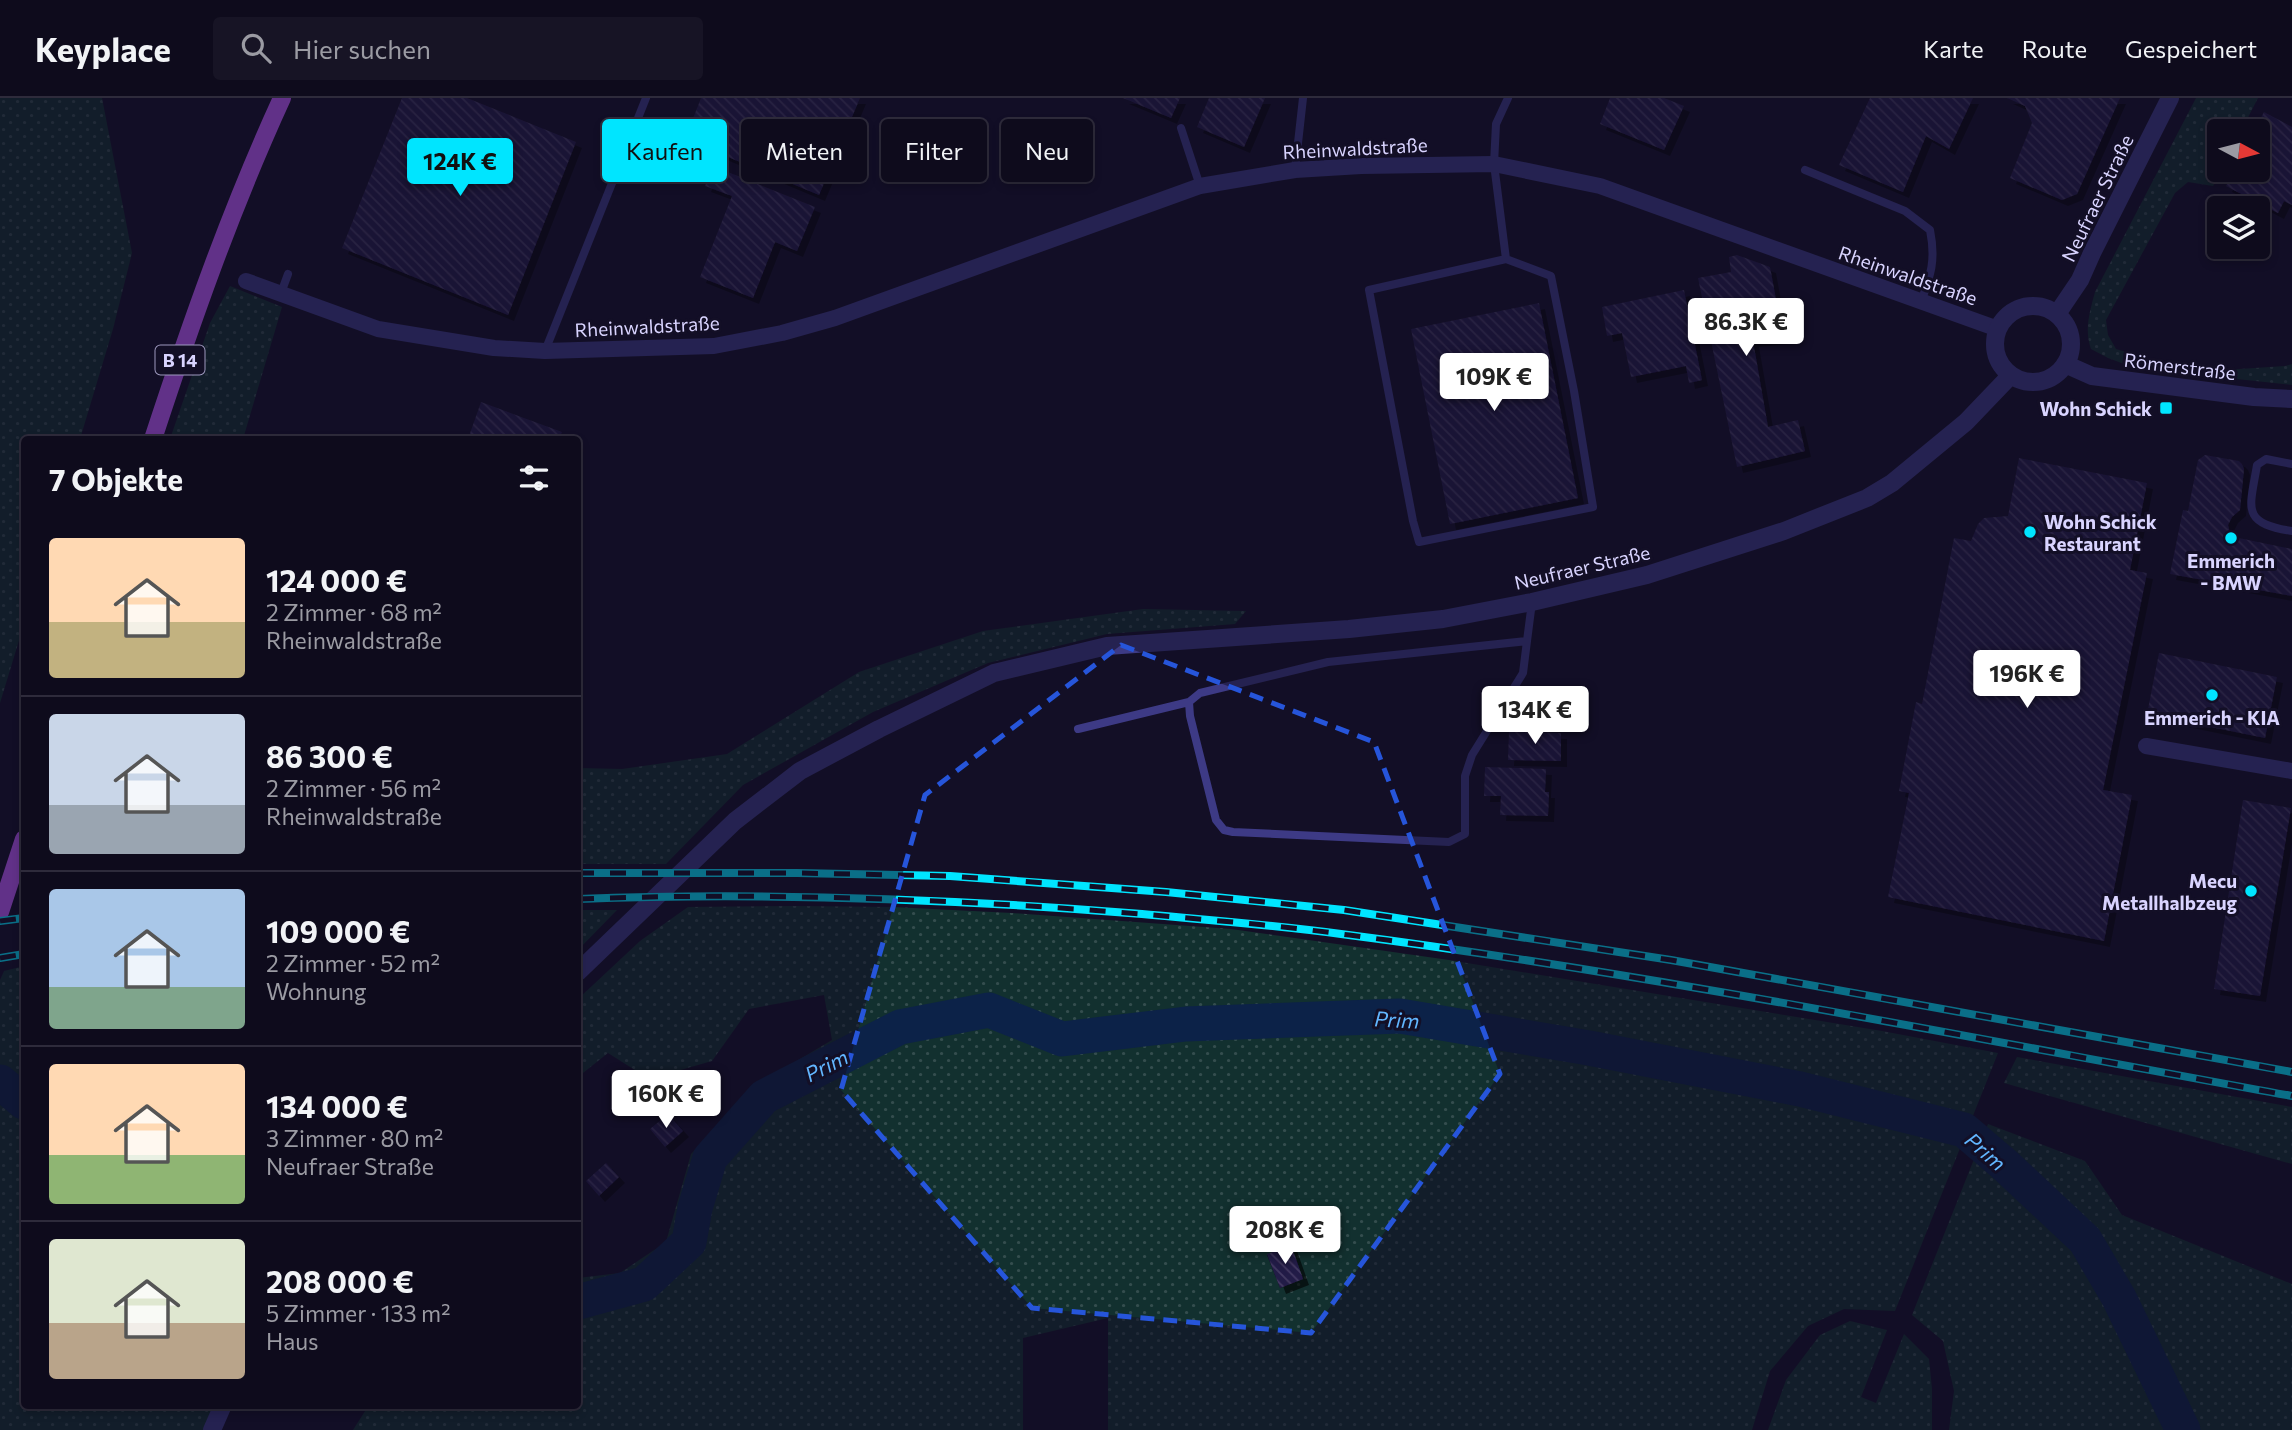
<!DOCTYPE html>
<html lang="de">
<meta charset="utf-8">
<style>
:root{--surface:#0e0b1c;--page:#171425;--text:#f1f3f6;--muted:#9b9ba3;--line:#2e2b3b;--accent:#00e5ff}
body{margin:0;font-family:Commissioner,sans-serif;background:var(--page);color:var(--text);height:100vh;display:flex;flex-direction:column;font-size:26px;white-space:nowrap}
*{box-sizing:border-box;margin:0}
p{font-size:23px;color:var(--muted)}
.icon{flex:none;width:38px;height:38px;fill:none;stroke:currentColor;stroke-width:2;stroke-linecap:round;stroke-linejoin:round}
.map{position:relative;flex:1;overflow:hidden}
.side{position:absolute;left:21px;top:338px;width:560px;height:973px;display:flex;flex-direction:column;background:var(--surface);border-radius:7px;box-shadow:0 4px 10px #0003,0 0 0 2px var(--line)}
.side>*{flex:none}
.guide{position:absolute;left:602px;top:21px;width:665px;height:63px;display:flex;gap:14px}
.needle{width:46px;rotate:97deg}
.fabs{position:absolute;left:2207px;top:21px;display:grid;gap:14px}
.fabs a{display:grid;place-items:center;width:63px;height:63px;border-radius:7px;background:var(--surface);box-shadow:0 4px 10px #0003,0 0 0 2px var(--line);font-size:35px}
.price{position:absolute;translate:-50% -60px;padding:0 16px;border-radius:7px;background:#fff;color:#222;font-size:23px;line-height:46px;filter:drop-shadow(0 2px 4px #0008)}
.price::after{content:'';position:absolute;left:50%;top:42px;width:21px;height:16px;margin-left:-10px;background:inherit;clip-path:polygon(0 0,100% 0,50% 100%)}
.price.active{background:var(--accent);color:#111}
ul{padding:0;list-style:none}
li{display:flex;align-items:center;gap:21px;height:175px;padding:0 28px}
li+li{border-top:2px solid var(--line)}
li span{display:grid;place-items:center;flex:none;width:196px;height:140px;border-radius:7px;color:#555}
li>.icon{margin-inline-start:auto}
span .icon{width:84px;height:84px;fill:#fffc;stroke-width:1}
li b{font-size:30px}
h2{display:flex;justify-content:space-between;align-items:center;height:84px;padding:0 28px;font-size:30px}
.chip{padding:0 24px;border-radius:7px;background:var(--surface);box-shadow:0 4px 10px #0003,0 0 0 2px var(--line);font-size:24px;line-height:63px}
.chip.active{background:var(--accent);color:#111}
header{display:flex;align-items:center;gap:42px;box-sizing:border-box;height:98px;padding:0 35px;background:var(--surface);border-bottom:2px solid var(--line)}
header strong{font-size:33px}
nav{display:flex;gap:38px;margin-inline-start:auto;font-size:24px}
.search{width:490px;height:63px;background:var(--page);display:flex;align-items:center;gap:18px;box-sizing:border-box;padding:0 24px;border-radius:7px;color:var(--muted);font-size:26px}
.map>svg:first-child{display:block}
</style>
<header>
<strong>Keyplace</strong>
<div class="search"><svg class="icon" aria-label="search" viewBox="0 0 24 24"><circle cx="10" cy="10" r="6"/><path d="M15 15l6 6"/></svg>Hier suchen</div>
<nav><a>Karte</a><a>Route</a><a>Gespeichert</a></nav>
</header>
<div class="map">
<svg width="2292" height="1332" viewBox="0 0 2292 1332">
<defs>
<pattern id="grass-dots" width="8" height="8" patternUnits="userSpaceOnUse" patternTransform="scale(1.75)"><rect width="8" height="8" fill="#12302f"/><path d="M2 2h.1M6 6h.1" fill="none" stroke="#344d4e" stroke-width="1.8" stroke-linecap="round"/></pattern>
<pattern id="building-back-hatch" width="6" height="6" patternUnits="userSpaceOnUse" patternTransform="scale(1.75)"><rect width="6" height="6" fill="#241b47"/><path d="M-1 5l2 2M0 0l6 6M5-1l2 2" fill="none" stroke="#433b63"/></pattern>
<filter id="shadow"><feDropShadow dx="6" dy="6" stdDeviation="0" flood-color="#0009"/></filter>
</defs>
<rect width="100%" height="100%" fill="#130f26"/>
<path fill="url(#grass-dots)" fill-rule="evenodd" d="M0 0H102L132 155 113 231 80 341H24V526L0 605Z
M2196 0H2258L2241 33H2219V72H2222L2213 88 2188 84 2175 95 2106 222 2108 237 2116 251 2160 264 2209 273 2285 268 2292 266V287L2135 270 2108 260 2091 251C2084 231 2090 213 2095 194Z
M230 188 282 209 243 341H170L210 225Z
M1143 511 1246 513 1235 526 1107 536 988 565 873 614 743 687 666 766H578V670L622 671 727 656 859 574 983 533Z
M794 808 893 809 1012 815 1231 831 1449 862 1882 933 1998 955 1895 1213 1844 1211 1808 1228 1770 1273 1752 1332H1108V1220L1023 1240V1332H353L369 1307H578V1180L620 1175 666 1144 691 1056 755 988 832 942 824 897 749 911 712 963 649 981 608 955 578 979V901L640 843 688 809ZM1290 1147 1303 1181 1280 1190 1267 1157Z
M578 812H617L578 852Z
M24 868V1307H215L204 1332H0V882L4 873Z
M2017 959 2292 1009V1066L2004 985Z
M1988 1026 2085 1063 2122 1117 2292 1186V1332H1949L1954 1293 1943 1243 1912 1217Z
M1850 1223 1887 1232 1861 1299 1876 1305 1904 1236 1929 1261 1932 1291V1332H1768L1786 1282 1820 1237Z"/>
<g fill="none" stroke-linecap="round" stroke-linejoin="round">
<path stroke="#0c2248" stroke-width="35" d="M0 984 24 1004
M578 1204 644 1186 689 1144 695 1110 710 1060 764 999 900 929 989 912 1062 941 1186 926 1400 918 1589 950 1800 991 1964 1032 2005 1067 2085 1142 2119 1200 2183 1332"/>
</g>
<path fill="url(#building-back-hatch)" filter="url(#shadow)" d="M402 0H467L576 44 508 217 342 150Z
M701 0H860L819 97 685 41Z
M1123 0H1180L1171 20Z
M1209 0H1265L1244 49 1197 29Z
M1610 0H1664L1684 8 1664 52 1600 26Z
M1870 0H1973L1949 51 1926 38 1903 94 1839 67Z
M2007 0H2120L2077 96 2062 102 2010 80 2032 25 2025 8Z
M2264 14 2292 29V107L2284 103 2278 115 2226 88 2234 72H2258V33H2254Z
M713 68 815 109 797 153 775 144 753 200 700 179 732 98 705 88Z
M1737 157 1770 169 1783 240 1753 243 1768 329 1798 322 1805 353 1737 369 1698 180 1731 174 1729 159Z
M1684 192 1702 282 1689 285 1686 268 1631 279 1622 235 1607 238 1602 209Z
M1539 205 1578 400 1450 426 1411 231Z
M481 304 562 334 559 341H468Z
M2205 357 2239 363 2242 366 2244 371 2240 412 2232 419 2228 427 2230 435 2234 439 2292 451V498L2170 476 2183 412 2188 413 2198 362Z
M2019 360 2147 385 2130 472 2147 475 2103 692 2132 697 2104 843 1888 799 1909 695 1899 693 1916 604 1922 606 1954 440 1971 443 1978 426 1984 420 2008 418Z
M2159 555 2277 579 2265 640 2147 616Z
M1509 633 1561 635V663L1508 662Z
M1485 669 1546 671 1545 694H1549L1548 718 1500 717 1501 698H1484Z
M2243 702 2291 710 2260 898 2214 891Z
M668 1016 683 1033 665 1049 650 1031Z
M606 1065 619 1079 599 1098 586 1083Z
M1291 1147 1303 1181 1280 1190 1267 1156Z"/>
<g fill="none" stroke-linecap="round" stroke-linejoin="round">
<path stroke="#3d3a85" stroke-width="8" d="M1181 30 1200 88
M1295 72 1303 0
M1805 72 1905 113 1930 132C1936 162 1931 176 1921 204
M1506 161 1551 178 1574 293 1593 409 1419 444 1413 423 1369 192 1506 161 1494 66 1496 26 1508 0
M281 195 288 176
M545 253 646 0
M2292 366 2266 361 2257 367C2250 410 2240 425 2292 433
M1527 543 1523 575 1472 657 1465 678V736L1449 744 1233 734 1224 732 1216 722 1190 618 1189 604 1200 595 1328 564 1527 543 1532 504
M1078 631 1189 604"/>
<path stroke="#3d3a85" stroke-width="16" d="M246 183 378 231 494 250 545 253 714 248 782 235 835 220 1200 88 1295 72 1361 68 1494 66 1600 88 1998 231
M2146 648 2292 673"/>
<path stroke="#3d3a85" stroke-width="18" d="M1995 246a38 38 0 1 1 76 0a38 38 0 1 1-76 0Z
M2057 216 2080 182 2092 155 2170 0
M2065 266 2092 278 2254 299 2292 301
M578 874 735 723 800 673 879 631 994 575 1107 548 1349 531 1443 521 1532 504 1647 477 1784 433 1867 400 1892 385 1966 324 2011 277
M212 1332 223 1307"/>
<path stroke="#c25bff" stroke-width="18" d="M153 341C191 225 231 111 282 0
M0 814 24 741"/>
<defs>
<path id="rail" d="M578 775H797L950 778 1166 794 1344 812 1671 862 2292 974
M578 801C766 794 954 801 1142 816 1208 822 1275 827 1341 836 1660 877 1976 941 2292 998
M0 823 24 820
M0 860 24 856"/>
</defs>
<use href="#rail" stroke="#00e5ff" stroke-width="8"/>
<use href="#rail" stroke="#130f26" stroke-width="5" stroke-dasharray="16" stroke-linecap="butt"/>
</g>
<path d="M0 0H2292V1332H0ZM1121 547 1374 644 1500 976 1311 1235 1032 1210 841 992 925 697Z" fill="#130f26" fill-opacity=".55" fill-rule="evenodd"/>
<path fill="none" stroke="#2655da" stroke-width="5" stroke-dasharray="14 9" stroke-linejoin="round" d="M1121 547 1374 644 1500 976 1311 1235 1032 1210 841 992 925 697Z"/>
<g fill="#00e5ff" stroke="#130f26" stroke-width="2.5">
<rect x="2159" y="303" width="14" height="14" rx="3.5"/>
<circle cx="2030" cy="434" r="7"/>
<circle cx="2231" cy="440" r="7"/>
<circle cx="2212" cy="597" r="7"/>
<circle cx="2251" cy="793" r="7"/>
</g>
<g text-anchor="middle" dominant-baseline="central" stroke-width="6" stroke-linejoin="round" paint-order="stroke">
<rect fill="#130f26" stroke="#9e99be" stroke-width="2" x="155.5" y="247.5" width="49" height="29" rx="5"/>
<g font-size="18" font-weight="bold" fill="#d9d4ff">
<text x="180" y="262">B 14</text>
</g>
<g font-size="19" fill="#d9d4ff" stroke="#130f26">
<text transform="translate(1355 50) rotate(-3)">Rheinwaldstraße</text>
<text transform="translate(2097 100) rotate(-64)">Neufraer Straße</text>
<text transform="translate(1908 177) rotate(19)">Rheinwaldstraße</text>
<text transform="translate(647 228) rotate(-3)">Rheinwaldstraße</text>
<text transform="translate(2180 268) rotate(7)">Römerstraße</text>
<text transform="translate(1582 469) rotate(-13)">Neufraer Straße</text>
</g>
<g font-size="19" font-weight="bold" fill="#d9d4ff" stroke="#130f26" text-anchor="end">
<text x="2152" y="310">Wohn Schick</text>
<text x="2044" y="423" text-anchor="start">Wohn Schick<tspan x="2044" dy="22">Restaurant</tspan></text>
<text x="2231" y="462" text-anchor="middle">Emmerich<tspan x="2231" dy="22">- BMW</tspan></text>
<text x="2212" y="619" text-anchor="middle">Emmerich - KIA</text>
<text x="2237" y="782">Mecu<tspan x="2237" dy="22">Metallhalbzeug</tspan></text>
</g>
<g font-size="21" font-style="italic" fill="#62b6ff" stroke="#130f26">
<text transform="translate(1397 921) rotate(3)">Prim</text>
<text transform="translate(826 967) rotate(-27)">Prim</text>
<text transform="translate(1986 1053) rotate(41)">Prim</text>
</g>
</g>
</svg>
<div class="fabs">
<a><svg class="needle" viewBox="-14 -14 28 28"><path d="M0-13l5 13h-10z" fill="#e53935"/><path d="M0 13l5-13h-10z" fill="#9b9ba3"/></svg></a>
<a><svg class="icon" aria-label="layers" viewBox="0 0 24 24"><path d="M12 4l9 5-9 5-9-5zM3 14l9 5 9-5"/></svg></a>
</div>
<b class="price active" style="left:460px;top:100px">124K €</b>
<b class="price" style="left:1746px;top:260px">86.3K €</b>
<b class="price" style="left:1494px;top:315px">109K €</b>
<b class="price" style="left:2027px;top:612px">196K €</b>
<b class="price" style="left:1535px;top:648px">134K €</b>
<b class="price" style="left:666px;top:1032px">160K €</b>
<b class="price" style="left:1285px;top:1168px">208K €</b>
<div class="guide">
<a class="chip active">Kaufen</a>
<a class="chip">Mieten</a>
<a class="chip">Filter</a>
<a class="chip">Neu</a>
</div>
<section class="side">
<h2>7 Objekte<svg class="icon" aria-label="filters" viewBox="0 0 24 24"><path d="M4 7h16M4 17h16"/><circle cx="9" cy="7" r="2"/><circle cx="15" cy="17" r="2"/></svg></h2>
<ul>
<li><span style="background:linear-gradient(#ffd9b3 60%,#c2b280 0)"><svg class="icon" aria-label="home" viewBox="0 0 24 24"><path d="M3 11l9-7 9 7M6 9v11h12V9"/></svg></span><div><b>124 000 €</b><p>2 Zimmer · 68 m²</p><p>Rheinwaldstraße</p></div></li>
<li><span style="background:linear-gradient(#c9d6e8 65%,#9aa5b1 0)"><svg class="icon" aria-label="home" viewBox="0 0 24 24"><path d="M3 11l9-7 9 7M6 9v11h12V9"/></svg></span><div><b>86 300 €</b><p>2 Zimmer · 56 m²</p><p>Rheinwaldstraße</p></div></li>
<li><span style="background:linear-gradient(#a9c7e8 70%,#7fa58c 0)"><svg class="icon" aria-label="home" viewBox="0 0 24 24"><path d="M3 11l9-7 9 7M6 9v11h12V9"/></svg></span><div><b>109 000 €</b><p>2 Zimmer · 52 m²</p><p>Wohnung</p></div></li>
<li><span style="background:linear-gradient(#ffd9b3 65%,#8fb573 0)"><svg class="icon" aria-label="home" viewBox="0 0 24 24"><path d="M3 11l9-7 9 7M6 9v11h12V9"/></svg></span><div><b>134 000 €</b><p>3 Zimmer · 80 m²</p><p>Neufraer Straße</p></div></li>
<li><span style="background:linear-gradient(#dfe7d0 60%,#b9a48a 0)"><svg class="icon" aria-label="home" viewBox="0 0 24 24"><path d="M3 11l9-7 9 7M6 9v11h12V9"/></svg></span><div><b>208 000 €</b><p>5 Zimmer · 133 m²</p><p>Haus</p></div></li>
</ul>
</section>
</div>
